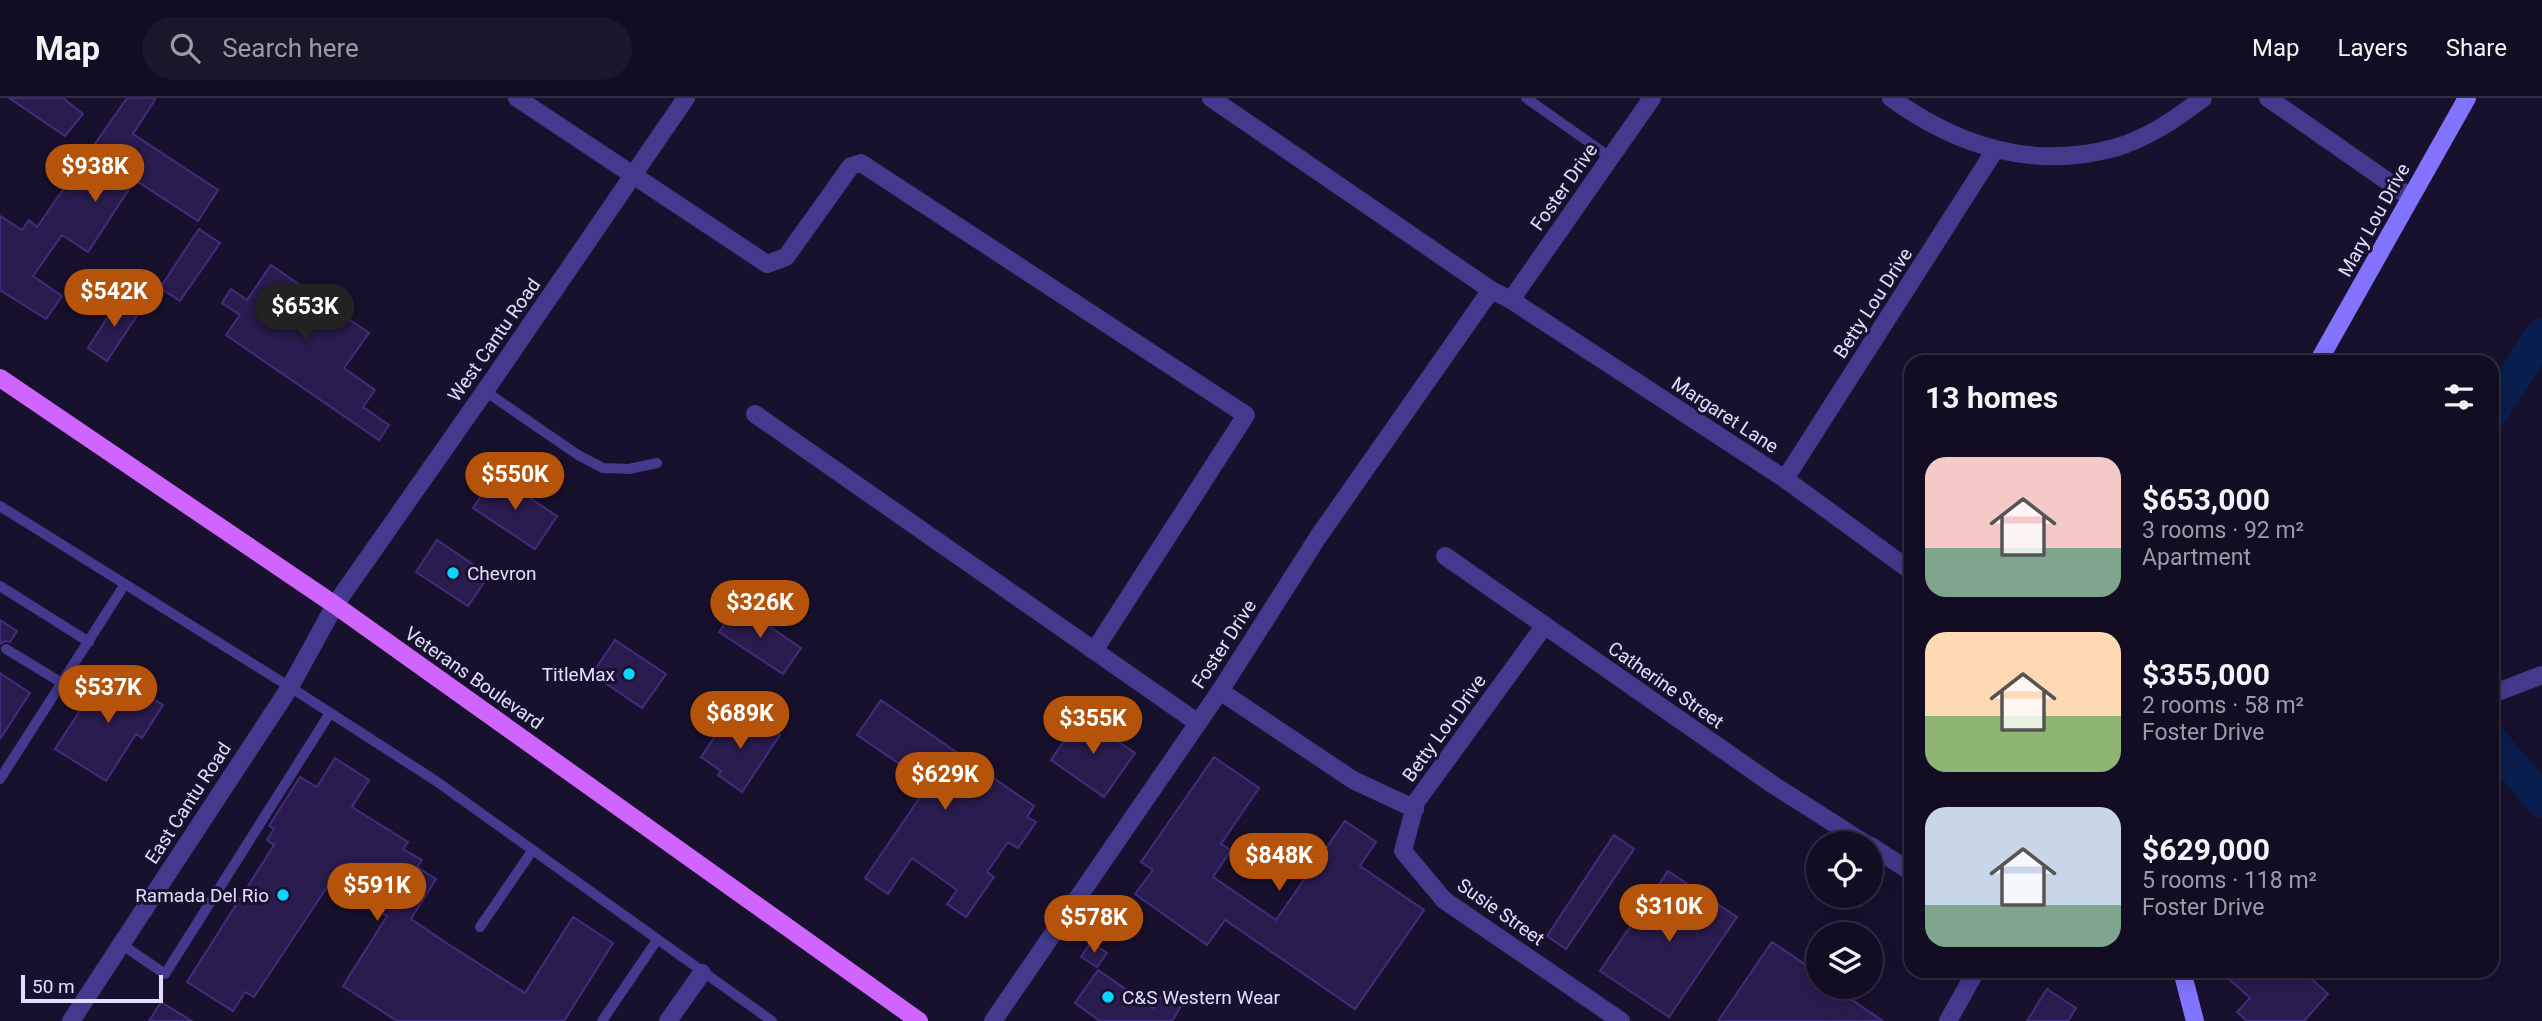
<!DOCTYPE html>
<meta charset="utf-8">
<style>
:root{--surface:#120d22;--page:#1b162a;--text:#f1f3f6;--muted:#9c9ca5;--line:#312d40;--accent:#b45309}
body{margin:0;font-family:Roboto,sans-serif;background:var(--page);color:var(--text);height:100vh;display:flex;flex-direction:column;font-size:26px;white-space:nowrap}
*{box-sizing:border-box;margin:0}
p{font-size:23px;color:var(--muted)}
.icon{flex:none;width:38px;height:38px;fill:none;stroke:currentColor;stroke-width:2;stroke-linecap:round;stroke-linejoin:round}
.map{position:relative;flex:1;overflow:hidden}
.panel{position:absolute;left:1904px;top:257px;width:595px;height:623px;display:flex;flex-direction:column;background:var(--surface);border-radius:21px;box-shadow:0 4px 18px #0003,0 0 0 2px var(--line)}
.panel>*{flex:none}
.fabs{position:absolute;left:1806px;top:733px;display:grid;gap:14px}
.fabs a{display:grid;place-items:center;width:77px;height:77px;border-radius:50%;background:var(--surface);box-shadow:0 4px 18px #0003,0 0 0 2px var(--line);font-size:35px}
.scale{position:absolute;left:21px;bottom:18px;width:142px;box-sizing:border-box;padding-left:7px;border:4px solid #e4ddff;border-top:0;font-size:19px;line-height:24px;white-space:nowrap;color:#e4ddff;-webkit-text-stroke:5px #18112e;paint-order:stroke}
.price{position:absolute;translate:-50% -60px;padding:0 16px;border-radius:24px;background:var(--accent);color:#fff;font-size:23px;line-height:46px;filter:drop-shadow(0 2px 4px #0008)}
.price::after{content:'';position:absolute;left:50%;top:42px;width:21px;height:16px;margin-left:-10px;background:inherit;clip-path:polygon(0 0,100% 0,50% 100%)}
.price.current{background:#222;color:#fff}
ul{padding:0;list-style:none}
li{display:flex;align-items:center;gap:21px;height:175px;padding:0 21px}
li span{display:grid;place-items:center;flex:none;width:196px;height:140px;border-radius:21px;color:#555}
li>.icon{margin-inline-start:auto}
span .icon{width:84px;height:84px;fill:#fffc;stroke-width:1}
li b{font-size:30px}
h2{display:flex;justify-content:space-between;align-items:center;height:84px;padding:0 21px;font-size:30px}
header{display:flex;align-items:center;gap:42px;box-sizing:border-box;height:98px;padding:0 35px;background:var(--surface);border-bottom:2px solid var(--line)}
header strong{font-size:33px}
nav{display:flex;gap:38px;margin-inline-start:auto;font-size:24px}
.search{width:490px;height:63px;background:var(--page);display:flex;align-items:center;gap:18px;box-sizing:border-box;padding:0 24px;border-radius:38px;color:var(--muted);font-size:26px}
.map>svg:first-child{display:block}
</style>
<header>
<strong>Map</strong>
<div class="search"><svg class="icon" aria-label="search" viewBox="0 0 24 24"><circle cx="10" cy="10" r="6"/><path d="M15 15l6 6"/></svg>Search here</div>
<nav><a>Map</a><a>Layers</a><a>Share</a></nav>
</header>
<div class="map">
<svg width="2542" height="923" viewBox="0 0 2542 923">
<rect width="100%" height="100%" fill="#18112e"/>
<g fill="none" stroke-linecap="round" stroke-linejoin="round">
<path stroke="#091e4e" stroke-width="33" d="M2492 314 2542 237
M2492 643 2542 703"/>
</g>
<path fill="#2a1c4f" stroke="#422d7c" stroke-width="2" d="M9 0H63L83 16 65 38Z
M127 0H156L133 36 218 92 198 123 135 82 88 154 62 137 33 178 62 198 46 221 0 192V118L22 132 29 122 37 129Z
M199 131 220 145 180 203 160 190Z
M271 167 369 235 344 270 375 292 363 309 389 327 379 342 226 237 240 217 222 205 231 191 247 202Z
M120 200 140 213 107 263 88 250Z
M495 377 557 418 535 451 473 410Z
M437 442 489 477 468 508 416 474Z
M738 507 801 550 783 576 719 534Z
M0 522 17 533 10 544 5 543 0 546Z
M615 542 666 576 642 610 592 576Z
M107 571 163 607 142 640 136 636 106 683 55 651Z
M0 575 30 595 0 641Z
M881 602 1034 708 1027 719 1036 724 1018 750 1008 744 987 774 994 779 966 819 947 806 957 792 912 760 888 796 865 780 929 686 857 637Z
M729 618 748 631 755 621 780 637 742 694 718 677 721 673 701 659Z
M1081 618 1135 655 1104 699 1051 662Z
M1214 659 1259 690 1221 746 1231 752 1213 779 1276 822 1345 723 1376 744 1360 768 1424 812 1355 911 1225 822 1207 847 1135 796 1153 772 1141 764Z
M335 660 369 682 352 709 408 744 403 751 422 762 417 769 436 781 411 821 448 846 525 895 573 819 613 845 564 923H397L343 888 387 818 378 812 388 796 341 768 254 899 245 894 233 913 187 884 274 747 267 742 274 731 269 728 300 679 317 689Z
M1614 737 1634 751 1566 851 1547 838Z
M1668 773 1737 819 1669 919 1600 873Z
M1091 844 1107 855 1097 869 1081 859Z
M1772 844 1818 875V889H1833L1883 923H1718Z
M1098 872 1153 910 1166 892 1183 905 1172 923H1100L1075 905Z
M2220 873H2303L2328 896 2304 923H2247L2237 914 2250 900Z
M2047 891 2076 910 2068 923H2027Z
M161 904 192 923H149Z"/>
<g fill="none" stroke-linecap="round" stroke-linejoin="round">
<path stroke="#433a8e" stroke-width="10" d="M1526 0 1610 59
M485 293 578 357 603 370 629 371 657 365
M0 408 290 589 436 683 772 923
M0 488 89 544
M6 551 62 585
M0 681 125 486
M480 829 532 753
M121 846 165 876 330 615
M602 923 657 842"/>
<path stroke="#433a8e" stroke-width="18" d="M517 0 767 166 786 159 851 68 861 65 1246 317 1094 553
M1211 0 1491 192 1511 202 1785 381 1911 473
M1891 0C1957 48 2033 72 2114 50 2147 41 2177 20 2203 0
M2268 0 2410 99
M1511 202 1652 0
M755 316 1198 625
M1785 381 1995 52
M1445 458 1772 686 1866 746
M1545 527 1416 704 1403 753 1444 802 1621 923
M1220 593 1353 682 1415 711
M2492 596 2542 577
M1871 748 1911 774
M668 923 702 875
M993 923 1220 593 1318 439 1491 192
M1948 923 1976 873"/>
<path stroke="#433a8e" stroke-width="18" d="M71 923 290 589 335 507 485 293 686 0"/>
<path stroke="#8274ff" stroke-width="18" d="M2318 264 2467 0
M2182 873 2195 923"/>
<path stroke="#d064ff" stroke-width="18" d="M0 280 335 507 919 923"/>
</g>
<g fill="#09d6ff" stroke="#18112e" stroke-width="2.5">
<circle cx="453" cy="475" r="7"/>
<circle cx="629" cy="576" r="7"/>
<circle cx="283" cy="797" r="7"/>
<circle cx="1108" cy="899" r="7"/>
</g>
<g text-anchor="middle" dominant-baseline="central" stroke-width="6" stroke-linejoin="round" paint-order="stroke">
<g font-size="19" fill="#e4ddff" stroke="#18112e">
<text transform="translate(1564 89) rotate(-55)">Foster Drive</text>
<text transform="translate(2374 122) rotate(-61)">Mary Lou Drive</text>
<text transform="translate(1873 205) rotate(-57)">Betty Lou Drive</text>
<text transform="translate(494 242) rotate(-55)">West Cantu Road</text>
<text transform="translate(1725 317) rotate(33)">Margaret Lane</text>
<text transform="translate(1224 546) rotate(-57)">Foster Drive</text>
<text transform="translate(474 580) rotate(35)">Veterans Boulevard</text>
<text transform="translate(1666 587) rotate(35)">Catherine Street</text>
<text transform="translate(1444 630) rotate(-54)">Betty Lou Drive</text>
<text transform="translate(188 705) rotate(-57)">East Cantu Road</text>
<text transform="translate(1501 814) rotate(35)">Susie Street</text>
</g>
<g font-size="19" fill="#e4ddff" stroke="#18112e" text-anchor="start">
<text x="467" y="475">Chevron</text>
<text x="615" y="576" text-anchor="end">TitleMax</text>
<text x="269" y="797" text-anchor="end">Ramada Del Rio</text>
<text x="1122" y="899">C&amp;S Western Wear</text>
</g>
</g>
</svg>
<div class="fabs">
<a><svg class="icon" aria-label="locate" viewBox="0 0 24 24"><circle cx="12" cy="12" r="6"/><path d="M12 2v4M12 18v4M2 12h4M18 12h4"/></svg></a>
<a><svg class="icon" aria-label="layers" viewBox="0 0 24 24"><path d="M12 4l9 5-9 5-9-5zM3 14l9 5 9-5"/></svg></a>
</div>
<div class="scale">50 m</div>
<b class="price" style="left:95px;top:106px">$938K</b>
<b class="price" style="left:114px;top:231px">$542K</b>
<b class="price current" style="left:305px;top:246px">$653K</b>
<b class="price" style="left:515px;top:414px">$550K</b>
<b class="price" style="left:760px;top:542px">$326K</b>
<b class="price" style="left:108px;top:627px">$537K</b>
<b class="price" style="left:740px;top:653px">$689K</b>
<b class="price" style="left:1093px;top:658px">$355K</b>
<b class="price" style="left:945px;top:714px">$629K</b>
<b class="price" style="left:1279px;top:795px">$848K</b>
<b class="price" style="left:377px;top:825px">$591K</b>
<b class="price" style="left:1669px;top:846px">$310K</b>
<b class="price" style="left:1094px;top:857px">$578K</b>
<section class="panel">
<h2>13 homes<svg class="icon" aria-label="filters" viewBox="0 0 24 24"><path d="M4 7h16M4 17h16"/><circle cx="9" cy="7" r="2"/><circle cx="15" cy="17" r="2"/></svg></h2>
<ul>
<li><span style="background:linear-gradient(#f6c9c9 65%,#7fa58c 0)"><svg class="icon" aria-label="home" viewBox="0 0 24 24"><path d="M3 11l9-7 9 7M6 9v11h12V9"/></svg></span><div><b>$653,000</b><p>3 rooms · 92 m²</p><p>Apartment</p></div></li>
<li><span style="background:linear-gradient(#ffd9b3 60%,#8fb573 0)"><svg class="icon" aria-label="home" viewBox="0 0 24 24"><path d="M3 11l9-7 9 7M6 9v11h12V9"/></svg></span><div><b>$355,000</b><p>2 rooms · 58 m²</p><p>Foster Drive</p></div></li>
<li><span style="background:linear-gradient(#c9d6e8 70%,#7fa58c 0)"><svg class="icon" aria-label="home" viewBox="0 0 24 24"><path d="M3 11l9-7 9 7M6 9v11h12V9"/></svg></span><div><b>$629,000</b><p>5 rooms · 118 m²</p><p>Foster Drive</p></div></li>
</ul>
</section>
</div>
